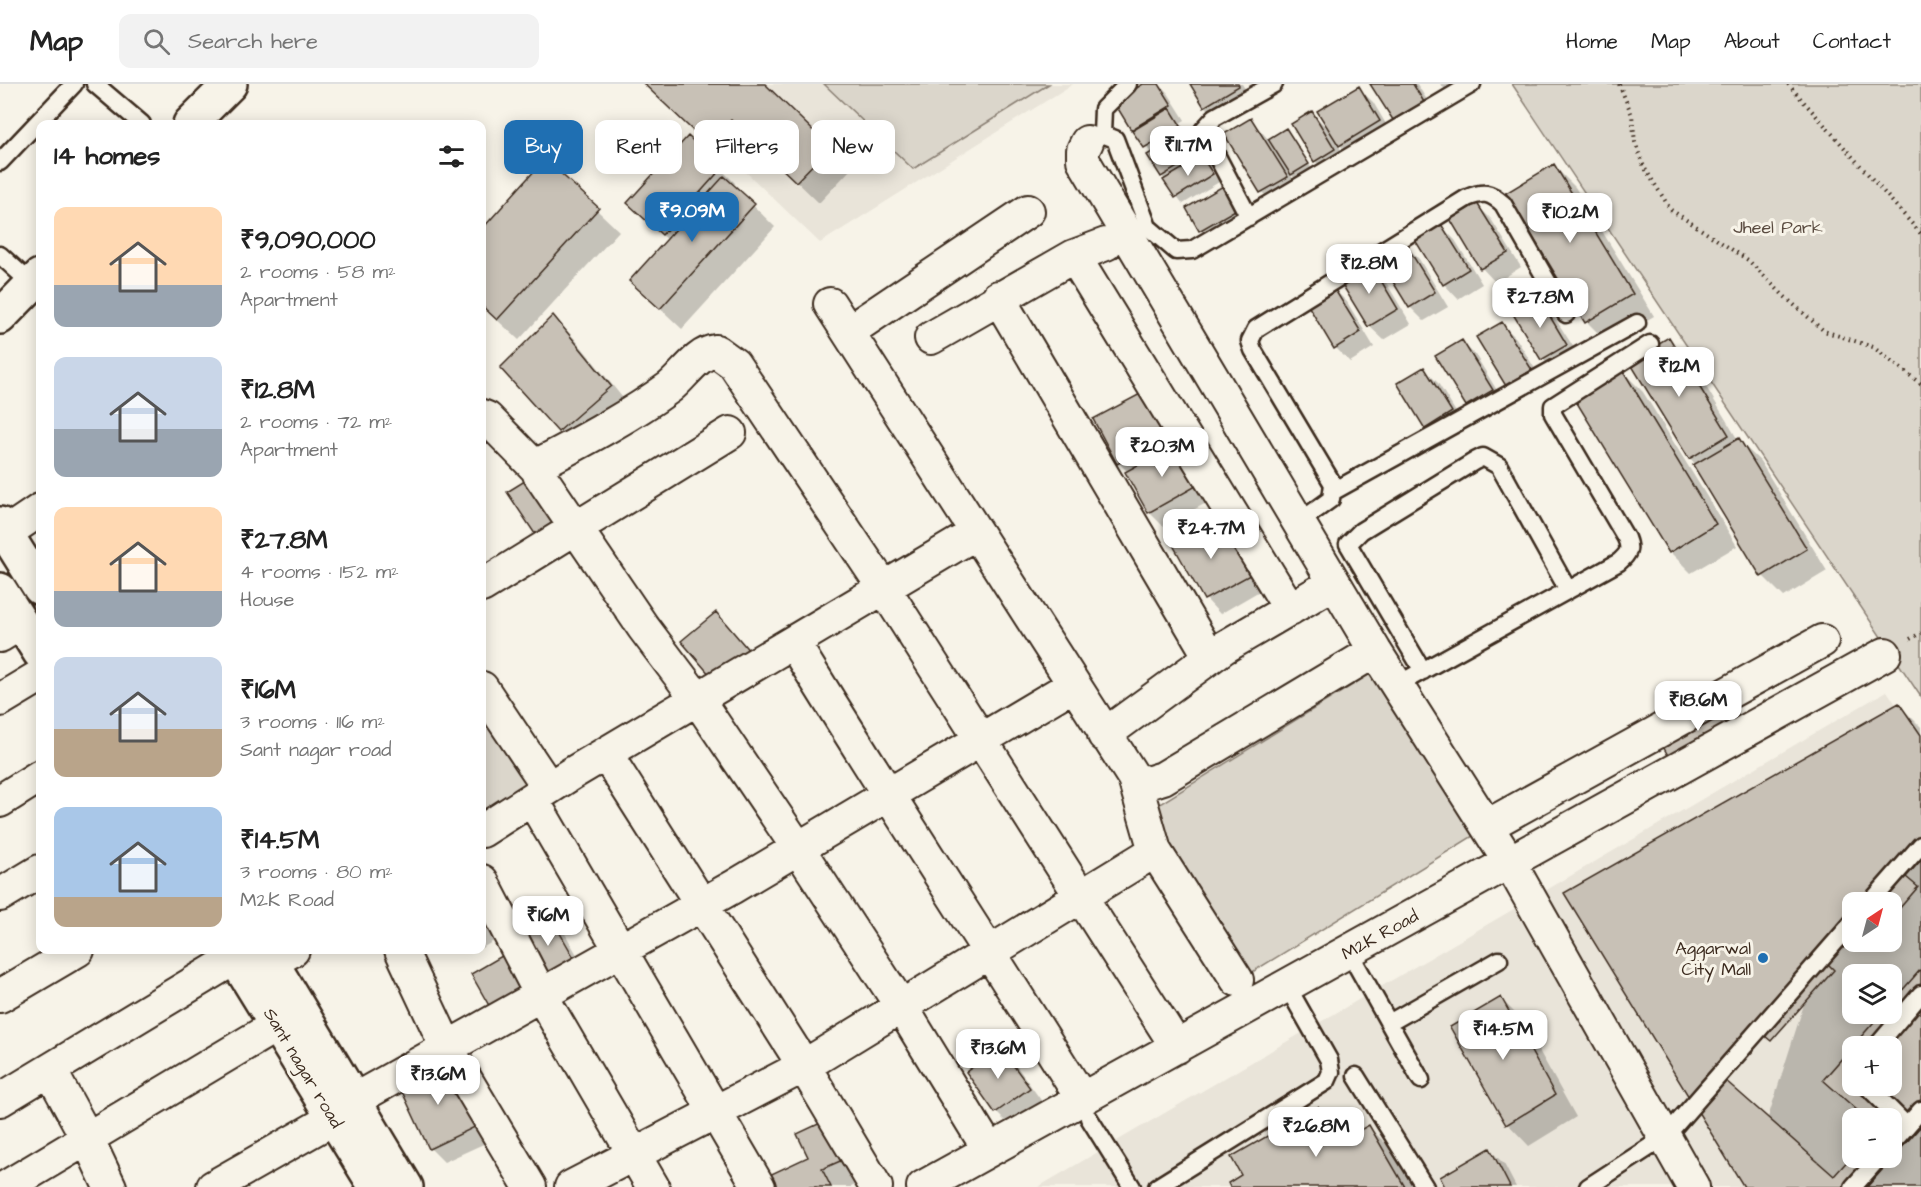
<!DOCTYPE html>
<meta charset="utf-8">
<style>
:root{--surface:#fff;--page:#f2f2f2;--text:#222;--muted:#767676;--line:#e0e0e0;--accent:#1f6fb2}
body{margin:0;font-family:"Architects Daughter",sans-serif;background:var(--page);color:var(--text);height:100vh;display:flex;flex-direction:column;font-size:22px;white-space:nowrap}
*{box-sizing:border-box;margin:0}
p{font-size:20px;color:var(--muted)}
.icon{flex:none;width:33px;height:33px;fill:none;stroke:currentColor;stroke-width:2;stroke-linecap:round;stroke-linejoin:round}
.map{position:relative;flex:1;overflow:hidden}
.drawer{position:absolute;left:36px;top:36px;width:450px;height:834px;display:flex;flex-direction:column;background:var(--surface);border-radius:12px;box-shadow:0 3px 15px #0003}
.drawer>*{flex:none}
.top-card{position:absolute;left:504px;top:36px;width:570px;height:54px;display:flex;gap:12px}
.needle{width:39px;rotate:36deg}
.controls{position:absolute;left:1842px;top:808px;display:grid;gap:12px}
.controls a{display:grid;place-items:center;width:60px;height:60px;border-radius:12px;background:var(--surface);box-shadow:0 3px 15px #0003;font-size:30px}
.price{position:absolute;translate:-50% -51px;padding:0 14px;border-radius:12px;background:#fff;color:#222;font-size:20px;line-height:39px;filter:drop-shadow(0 2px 3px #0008)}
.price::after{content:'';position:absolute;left:50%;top:36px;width:18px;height:14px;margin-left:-9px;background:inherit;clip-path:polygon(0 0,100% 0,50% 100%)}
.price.active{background:var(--accent);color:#fff}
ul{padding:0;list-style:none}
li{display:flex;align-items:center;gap:18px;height:150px;padding:0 18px}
li span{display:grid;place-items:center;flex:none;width:168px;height:120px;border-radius:12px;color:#555}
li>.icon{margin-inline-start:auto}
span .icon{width:72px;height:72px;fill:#fffc;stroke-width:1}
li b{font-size:26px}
h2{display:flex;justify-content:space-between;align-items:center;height:72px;padding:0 18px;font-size:26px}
.pill{padding:0 21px;border-radius:12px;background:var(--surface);box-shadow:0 3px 15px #0003;font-size:21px;line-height:54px}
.pill.active{background:var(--accent);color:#fff}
header{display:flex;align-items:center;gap:36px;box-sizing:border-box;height:84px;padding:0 30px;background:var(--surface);border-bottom:2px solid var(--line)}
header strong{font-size:28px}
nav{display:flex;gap:33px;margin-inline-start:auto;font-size:21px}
.search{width:420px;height:54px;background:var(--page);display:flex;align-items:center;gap:15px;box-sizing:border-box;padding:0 21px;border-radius:12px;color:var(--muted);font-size:22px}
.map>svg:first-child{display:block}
</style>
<header>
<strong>Map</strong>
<div class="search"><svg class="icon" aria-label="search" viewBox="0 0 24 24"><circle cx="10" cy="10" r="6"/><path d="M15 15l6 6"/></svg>Search here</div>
<nav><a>Home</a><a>Map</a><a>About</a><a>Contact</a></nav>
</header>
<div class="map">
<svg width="1921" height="1103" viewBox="0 0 1921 1103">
<rect width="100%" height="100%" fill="#f7f3e8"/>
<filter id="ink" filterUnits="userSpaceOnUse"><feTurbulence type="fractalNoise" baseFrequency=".0167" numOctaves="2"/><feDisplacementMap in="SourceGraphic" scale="12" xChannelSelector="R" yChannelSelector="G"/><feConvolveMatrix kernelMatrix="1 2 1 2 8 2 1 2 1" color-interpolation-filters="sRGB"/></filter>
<g filter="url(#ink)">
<path fill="#e9e4d9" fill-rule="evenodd" d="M654 0H1073L820 159Z
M1887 607 1921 658V1103H1038ZM1852 819H1892V858H1852ZM1852 891H1892V930H1852ZM1852 963H1892V1002H1852ZM1852 1035H1892V1074H1852Z"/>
<path fill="#dbd6cb" stroke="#8b8074" stroke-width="1.5" d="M824 0H1049L913 85Z
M1512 0H1921V613Z
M1372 589 1473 752 1246 892 1145 729Z
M482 631 529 704 482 734Z"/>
<path fill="#0003" fill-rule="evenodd" d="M646 0H763L851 85 819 119 754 56 730 81Z
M1146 0H1159L1168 9 1185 36 1180 39 1187 49 1202 62 1215 83 1211 86 1219 98 1183 120 1162 92 1150 71 1152 70 1132 45Z
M1192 0H1242L1252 16 1220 36 1205 22Z
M1372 0H1417L1437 32 1408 50 1394 35Z
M1440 0H1481L1456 16Z
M1358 4 1373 18 1393 52 1354 75 1336 57 1349 80 1330 91 1315 77 1312 29 1330 47Z
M1251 36 1269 56 1286 46 1314 88 1299 97 1290 90 1301 107 1276 123 1262 108 1226 51Z
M545 77 619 147 519 256 482 222V147Z
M1554 82 1575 103 1654 232 1608 259 1587 238 1508 110Z
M721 85 735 99 733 102 775 143 682 245 631 197 668 156 643 134Z
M1223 104 1250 140 1215 161 1201 146 1188 125Z
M1477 121 1491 135 1521 183 1496 199 1482 184 1452 136Z
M1441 142 1455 156 1482 200 1458 215 1444 200 1417 156Z
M1405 161 1419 175 1448 223 1424 237 1410 223Z
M1369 180 1384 195 1411 240 1384 256 1369 242Z
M1332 203 1347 218 1374 263 1350 278 1336 264 1308 218Z
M1539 216 1553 231 1581 275 1557 290 1543 275 1515 230Z
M553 233 574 254 631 324 580 368 559 347Z
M1502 240 1516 254 1545 301 1521 315 1507 301Z
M1669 255 1690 276 1738 356 1760 377 1827 487 1784 513 1763 492 1696 381 1690 374Z
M1461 257 1476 272 1506 321 1481 336 1467 322Z
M1424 285 1438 299 1465 343 1440 358 1426 344Z
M1622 287 1643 308 1737 462 1691 489 1670 468Z
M1144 310 1212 416 1163 442 1149 428 1128 388 1119 379Z
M1232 451 1263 505 1220 530 1206 515 1175 462Z
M1722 616 1736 631 1753 660 1689 695Z
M1899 621 1921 643V1103H1746ZM1852 819H1892V858H1852ZM1852 891H1892V930H1852ZM1852 963H1892V1002H1852ZM1852 1035H1892V1074H1852Z
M482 812 504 851 482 864Z
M549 831 563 846 590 894 548 895Z
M1501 915 1522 936 1576 1033 1529 1062 1508 1040 1452 944Z
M1000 965 1015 980 1043 1019 1010 1042 996 1028Z
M446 981 490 1057 444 1078 430 1064Z
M1317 1025 1334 1042 1344 1036 1357 1049 1369 1043 1396 1070 1415 1103H1232Z
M829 1037 868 1095 851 1103H771L810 1074Z
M1490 1066 1504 1080 1516 1103H1447Z"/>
<path fill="#c8c1b6" stroke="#3b2a1e" stroke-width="1.5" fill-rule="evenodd" d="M644 0H765L830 63 796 98 731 36 708 61Z
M1143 0H1159L1172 21 1131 46 1114 18Z
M1190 0H1238L1239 2 1204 23Z
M1370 0H1413L1424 18 1393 36Z
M1359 2 1380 37 1339 62 1317 27Z
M1170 24 1181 42 1144 64 1132 47Z
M1312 27 1335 65 1314 78 1291 40Z
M1251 34 1288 93 1260 109 1224 50Z
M1286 44 1309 80 1291 91 1268 55Z
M1188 46 1202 68 1161 93 1147 71Z
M688 52 722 84 662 151 627 119Z
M1202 73 1213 90 1175 114 1163 96Z
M545 75 599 124 497 236 482 222V145Z
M1554 80 1633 210 1585 239 1506 109Z
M724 92 755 120 660 225 629 197Z
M1223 102 1237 125 1199 147 1186 124Z
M1477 119 1508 169 1480 185 1450 135Z
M1441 140 1469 185 1443 201 1415 156Z
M1405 159 1435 208 1409 224 1379 175Z
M1370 178 1398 225 1368 243 1340 197Z
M1332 201 1361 248 1334 265 1306 218Z
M1539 214 1567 261 1541 276 1513 230Z
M553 231 611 302 558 348 500 284Z
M1502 238 1532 286 1506 302 1476 253Z
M1669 253 1729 351 1689 375 1629 277Z
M1462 256 1493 306 1466 322 1435 272Z
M1424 283 1452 328 1425 345 1397 299Z
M1622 285 1716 440 1669 469 1574 314Z
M1144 308 1168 353 1117 380 1093 335Z
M1739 354 1807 465 1761 493 1693 381Z
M1176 360 1198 401 1148 429 1125 388Z
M536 390 566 434 537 453 507 408Z
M1217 435 1250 491 1204 516 1173 461Z
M716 528 751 569 716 598 681 557Z
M1722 615 1739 646 1674 682 1656 650Z
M1899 619 1921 651V1103H1744L1564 809ZM1852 819H1892V858H1852ZM1852 891H1892V930H1852ZM1852 963H1892V1002H1852ZM1852 1035H1892V1074H1852Z
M1921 776V885L1892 918V891H1852V930H1881L1823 996 1867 1035H1852V1072L1834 1092 1725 996 1765 952 1771 957 1834 886 1828 880 1852 854V858L1864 864 1869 858H1892V833L1918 803 1906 793Z
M549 830 577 879 547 896 518 847Z
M507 869 532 910 495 932 471 890Z
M1501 913 1555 1011 1506 1041 1450 943Z
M1000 963 1030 1004 995 1029 966 988Z
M447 979 477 1042 429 1065 399 1001Z
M1318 1023 1329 1043 1344 1034 1353 1050 1369 1041 1405 1103H1230L1228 1099 1241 1091 1231 1073Z
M829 1035 847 1074 822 1085 831 1103H770L765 1093 808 1073 797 1050Z
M1921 1042V1103H1867Z
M1490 1064 1510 1103H1445L1440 1093Z"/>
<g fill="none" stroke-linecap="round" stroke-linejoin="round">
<defs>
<path id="lane" d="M95 0 142 40
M1102 50 1103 25 1128 0
M1087 58 1102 50 1115 55 1148 143 1176 167 1192 166 1472 0
M0 78 74 0
M1249 133 1203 46 1215 33 1274 0
M0 171 33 201
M1334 407 1637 239
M1298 439 1331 415 1333 400 1253 266 1250 257 1256 245 1467 114C1483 107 1490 108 1503 120L1566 230
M1423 587 1348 460 1361 447 1475 377 1483 373 1499 382 1568 506
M1397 601 1619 478C1628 470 1631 466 1626 454L1553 330V322L1650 260
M1870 819 1921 761
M1349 868 1421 996
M1389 939 1499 876
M1876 963 1921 910
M1356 992 1425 1103
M1867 1002 1907 1042
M1089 1034 1132 1103
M1892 1059 1921 1026
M1157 1103 1327 997 1331 988 1329 976 1287 902
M1588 1103 1665 1053 1852 839
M1853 1103 1879 1074"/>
<path id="street" d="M1087 58 1083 66V76L1375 567 1510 779 1693 1103
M1074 172 1290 525
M998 213 1210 573
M830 220 1134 694 1147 699 1163 694 1375 567
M848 248 1028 127
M931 254 1074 172 1106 160
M482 332 487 334 538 386
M6 449 40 426
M482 502 730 349
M0 552 21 539
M793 558C887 712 987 862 1082 1015
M482 604 549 704
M0 616 40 592
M1104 651 1223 564 1334 499
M606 670 804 982 876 1103
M1134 694 1155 767 1237 896
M532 715 759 1103
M0 717 40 692
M1487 742 1822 557
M482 747 571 690 976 449
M482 797 541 911 653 1103
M0 811 40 787
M401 866 447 964 530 1103
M250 890 293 866
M0 912 78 866
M50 986 87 1054 110 1103
M0 1016 235 874
M354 1016 733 803 1073 601
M989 1066 901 922 798 764 698 616 643 543 539 390 538 386 543 378C587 355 630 332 670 303 685 291 697 269 716 267L734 280 884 504 1177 963
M6 1103 277 941
M213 1103 334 1034
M571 1103 804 982 1155 767
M923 1103 1885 570"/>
<path id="secondary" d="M190 40 230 0
M0 233 40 192
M0 440 40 504
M0 506 40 569
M230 866 376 1103
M264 866 406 1103"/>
</defs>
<use href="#lane" stroke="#3b2a1e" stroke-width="21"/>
<use href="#street" stroke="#3b2a1e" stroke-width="36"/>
<use href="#secondary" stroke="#3b2a1e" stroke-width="38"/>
<path stroke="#3b2a1e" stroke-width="4" stroke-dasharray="1.5 4.5" stroke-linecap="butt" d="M1619 0 1632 31 1635 58 1644 83 1671 126 1748 176 1784 212 1824 247 1873 263 1921 300
M1788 0 1921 150
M1910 555 1921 549"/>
<use href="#lane" stroke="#f7f3e8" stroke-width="16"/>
<use href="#street" stroke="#f7f3e8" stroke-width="32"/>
<use href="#secondary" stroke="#f7f3e8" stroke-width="33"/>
</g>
</g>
<circle fill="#1f6fb2" stroke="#f7f3e8" stroke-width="2" cx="1763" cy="874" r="6"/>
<g text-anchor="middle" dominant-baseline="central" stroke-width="6" stroke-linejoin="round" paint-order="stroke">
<g font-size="18" fill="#5b4c41" stroke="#f7f3e8">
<text x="1778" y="143">Jheel Park</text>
</g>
<g font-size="18" fill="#3b2a1e" stroke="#f7f3e8">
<text transform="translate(1380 851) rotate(-29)">M2K Road</text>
<text transform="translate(303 984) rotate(59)">Sant nagar road</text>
</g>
<g font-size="18" fill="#3b2a1e" stroke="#f7f3e8" text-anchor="end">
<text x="1751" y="864">Aggarwal<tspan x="1751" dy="21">City Mall</tspan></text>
</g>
</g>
</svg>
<div class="controls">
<a><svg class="needle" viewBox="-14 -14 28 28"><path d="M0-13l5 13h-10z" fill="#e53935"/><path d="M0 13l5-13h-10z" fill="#767676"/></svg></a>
<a><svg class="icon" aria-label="layers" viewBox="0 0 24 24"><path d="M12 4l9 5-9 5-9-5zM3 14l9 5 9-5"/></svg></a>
<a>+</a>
<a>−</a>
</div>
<b class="price" style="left:1188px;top:93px">₹11.7M</b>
<b class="price active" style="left:692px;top:159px">₹9.09M</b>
<b class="price" style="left:1570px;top:160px">₹10.2M</b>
<b class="price" style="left:1369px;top:211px">₹12.8M</b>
<b class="price" style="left:1540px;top:245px">₹27.8M</b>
<b class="price" style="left:1679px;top:314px">₹12M</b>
<b class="price" style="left:1162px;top:394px">₹20.3M</b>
<b class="price" style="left:1211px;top:476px">₹24.7M</b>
<b class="price" style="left:1698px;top:648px">₹18.6M</b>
<b class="price" style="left:548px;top:863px">₹16M</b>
<b class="price" style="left:1503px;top:977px">₹14.5M</b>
<b class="price" style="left:998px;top:996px">₹13.6M</b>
<b class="price" style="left:438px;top:1022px">₹13.6M</b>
<b class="price" style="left:1316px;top:1074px">₹26.8M</b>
<div class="top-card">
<a class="pill active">Buy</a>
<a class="pill">Rent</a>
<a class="pill">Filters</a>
<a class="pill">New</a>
</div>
<section class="drawer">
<h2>14 homes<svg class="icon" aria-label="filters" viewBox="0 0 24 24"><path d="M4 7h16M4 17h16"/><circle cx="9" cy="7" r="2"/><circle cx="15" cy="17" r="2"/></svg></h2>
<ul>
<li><span style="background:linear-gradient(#ffd9b3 65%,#9aa5b1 0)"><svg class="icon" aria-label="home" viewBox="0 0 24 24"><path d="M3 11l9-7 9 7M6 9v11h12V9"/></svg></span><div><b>₹9,090,000</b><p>2 rooms · 58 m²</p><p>Apartment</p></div></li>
<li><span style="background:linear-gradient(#c9d6e8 60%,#9aa5b1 0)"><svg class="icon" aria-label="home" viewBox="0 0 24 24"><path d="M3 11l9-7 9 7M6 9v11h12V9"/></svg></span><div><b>₹12.8M</b><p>2 rooms · 72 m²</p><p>Apartment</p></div></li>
<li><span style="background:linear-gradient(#ffd9b3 70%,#9aa5b1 0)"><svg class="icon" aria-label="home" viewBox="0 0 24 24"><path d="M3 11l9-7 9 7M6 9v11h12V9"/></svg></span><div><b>₹27.8M</b><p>4 rooms · 152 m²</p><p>House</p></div></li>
<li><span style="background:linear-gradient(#c9d6e8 60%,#b9a48a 0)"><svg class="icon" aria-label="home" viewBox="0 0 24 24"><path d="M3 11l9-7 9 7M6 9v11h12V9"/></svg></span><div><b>₹16M</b><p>3 rooms · 116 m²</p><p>Sant nagar road</p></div></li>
<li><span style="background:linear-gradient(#a9c7e8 75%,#b9a48a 0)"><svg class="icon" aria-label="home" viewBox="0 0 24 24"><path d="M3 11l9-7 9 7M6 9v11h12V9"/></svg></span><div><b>₹14.5M</b><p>3 rooms · 80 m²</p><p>M2K Road</p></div></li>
</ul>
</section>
</div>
